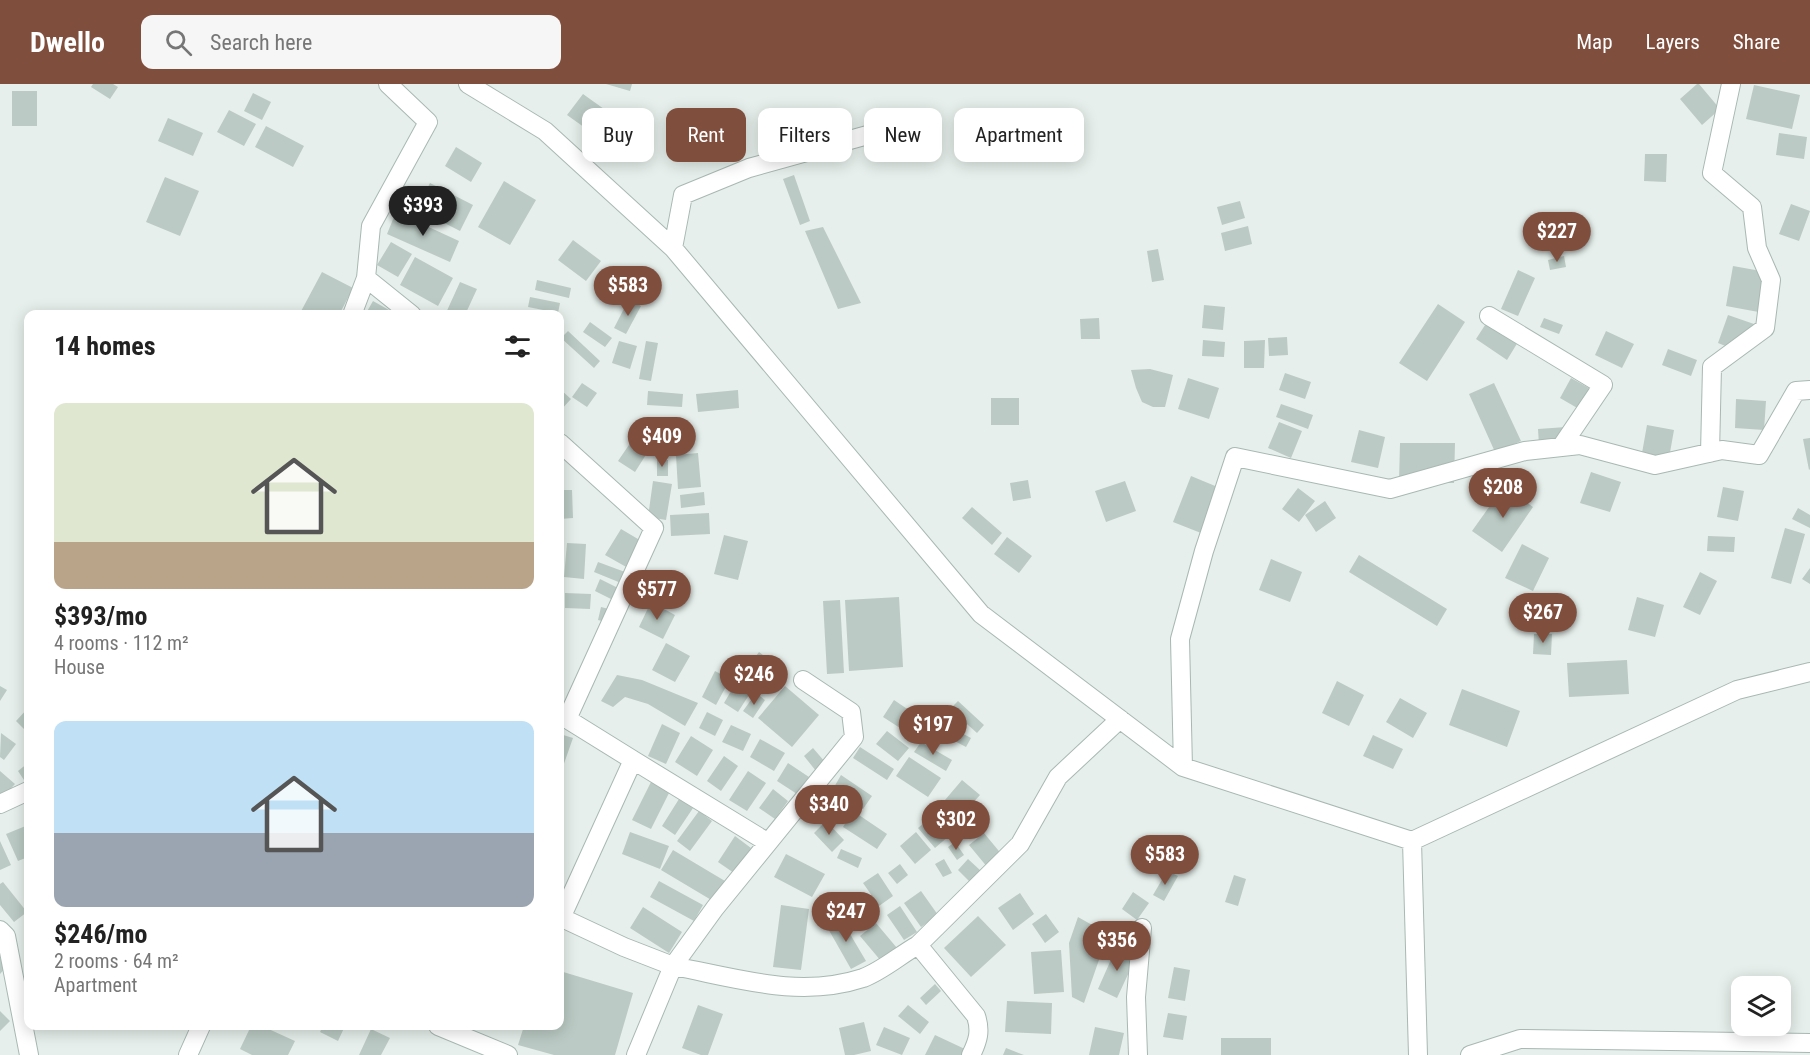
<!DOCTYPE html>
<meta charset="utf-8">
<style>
:root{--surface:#fff;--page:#f6f6f6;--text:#222;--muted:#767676;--accent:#804e3d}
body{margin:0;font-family:"Roboto Condensed",sans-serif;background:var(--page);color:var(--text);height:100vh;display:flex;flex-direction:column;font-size:22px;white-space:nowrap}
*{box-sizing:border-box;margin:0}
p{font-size:20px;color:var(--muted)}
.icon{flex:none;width:33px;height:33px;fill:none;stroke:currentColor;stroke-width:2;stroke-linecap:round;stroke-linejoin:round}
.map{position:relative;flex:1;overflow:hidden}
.panel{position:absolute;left:24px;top:226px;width:540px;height:720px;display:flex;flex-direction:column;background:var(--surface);border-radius:12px;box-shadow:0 3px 15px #0003}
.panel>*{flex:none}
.guide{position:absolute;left:582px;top:24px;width:570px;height:54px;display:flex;gap:12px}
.controls{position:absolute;left:1731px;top:892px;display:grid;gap:12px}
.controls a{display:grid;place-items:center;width:60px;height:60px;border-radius:12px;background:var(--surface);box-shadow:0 3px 15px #0003;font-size:30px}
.price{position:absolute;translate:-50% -51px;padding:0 14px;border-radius:21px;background:var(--accent);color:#fff;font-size:20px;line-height:39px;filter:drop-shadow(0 2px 3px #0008)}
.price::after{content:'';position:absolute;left:50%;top:36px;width:18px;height:14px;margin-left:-9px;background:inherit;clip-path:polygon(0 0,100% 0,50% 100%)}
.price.selected{background:#222;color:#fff}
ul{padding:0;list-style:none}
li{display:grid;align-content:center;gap:12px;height:318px;padding:0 30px}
li span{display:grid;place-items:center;height:186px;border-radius:12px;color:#555}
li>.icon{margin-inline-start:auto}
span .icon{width:108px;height:108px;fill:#fffc;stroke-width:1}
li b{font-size:26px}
h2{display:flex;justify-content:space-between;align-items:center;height:72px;padding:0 30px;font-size:26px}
.pill{padding:0 21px;border-radius:12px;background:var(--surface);box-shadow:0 3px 15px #0003;font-size:21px;line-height:54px}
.pill.selected{background:var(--accent);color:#fff}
header{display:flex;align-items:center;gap:36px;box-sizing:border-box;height:84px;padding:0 30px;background:var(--accent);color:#fff}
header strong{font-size:28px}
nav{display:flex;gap:33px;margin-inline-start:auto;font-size:21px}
.search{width:420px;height:54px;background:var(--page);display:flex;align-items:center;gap:15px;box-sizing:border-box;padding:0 21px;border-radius:12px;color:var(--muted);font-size:22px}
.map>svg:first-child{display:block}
</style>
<header>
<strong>Dwello</strong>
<div class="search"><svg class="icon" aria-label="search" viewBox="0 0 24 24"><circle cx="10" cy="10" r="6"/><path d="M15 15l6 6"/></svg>Search here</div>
<nav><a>Map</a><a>Layers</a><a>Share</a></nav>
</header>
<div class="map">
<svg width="1810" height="971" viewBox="0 0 1810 971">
<rect width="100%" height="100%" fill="#e6efeb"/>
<path fill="#bbcac4" d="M93 0H113L118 3 110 15 91 3Z
M606 0H632L630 7Z
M1697 0H1699L1720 25 1702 41 1680 15Z
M1754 1 1800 11 1792 45 1746 35Z
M12 7H37V42H12Z
M253 9 271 18 262 36 244 27Z
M583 10 611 30 595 51 567 31Z
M229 26 256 40 244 62 217 48Z
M168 34 203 49 193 72 158 57Z
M266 42 304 62 293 83 255 63Z
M1779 49 1807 53 1804 75 1776 71Z
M456 63 482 79 471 98 445 82Z
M1645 70H1667L1666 98 1644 97Z
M794 91 810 137 800 141 783 95Z
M165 93 199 107 180 152 146 138Z
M504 97 536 116 510 161 478 143Z
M430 99 473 121 460 147 417 125Z
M1240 117 1245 134 1222 141 1217 123Z
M1791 120 1810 127 1799 157 1779 150Z
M396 128 459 157 450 178 387 150Z
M1248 142 1252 160 1225 167 1221 149Z
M823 143 861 219 838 225 805 147Z
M573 156 601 177 586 197 558 176Z
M391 158 412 170 398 193 377 181Z
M1158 165 1164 196 1152 198 1147 167Z
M1564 172 1566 183 1550 186 1548 176Z
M415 173 453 194 438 222 400 201Z
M1733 182 1772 189 1764 229 1726 222Z
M1518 186 1535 194 1518 232 1501 225Z
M322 188 353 204 339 231H299Z
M537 196 571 204 569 214 535 206Z
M460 198 477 205 465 231H445Z
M530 213 560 219 558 229 528 223Z
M629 215 641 222 626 250 614 244Z
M373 217 389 226 386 231H365Z
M1438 220 1465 238 1427 297 1399 279Z
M1204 221 1225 223 1223 246 1202 244Z
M1728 231 1754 240 1743 269 1718 259Z
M1099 234 1100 255H1081L1080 235Z
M1544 234 1563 241 1559 250 1540 243Z
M590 238 612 254 605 263 583 248Z
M1487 238 1518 258 1507 276 1476 255Z
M568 247 600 277 594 284 561 254Z
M1606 247 1634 260 1622 284 1595 271Z
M1287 253 1288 271 1269 272 1268 254Z
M1203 256 1225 258 1224 273 1202 272Z
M1265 256 1264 284H1244V257Z
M619 257 637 262 630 285 612 279Z
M646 257 658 259 651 297 639 295Z
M1668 265 1697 276 1691 292 1662 281Z
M1150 285 1173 291 1165 323H1153L1142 318 1136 304 1131 286Z
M1285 289 1311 298 1305 315 1279 306Z
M1188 294 1219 304 1209 335 1178 325Z
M1571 294 1603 312 1591 332 1560 314Z
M582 299 597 309 587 323 572 313Z
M1494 299 1521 357 1495 368 1469 310Z
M560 305 571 315 560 327Z
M738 306 739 324 698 328 696 310Z
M648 307 683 310 682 323 647 321Z
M991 314H1019V341H991Z
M1736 315 1766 317 1764 346 1735 344Z
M1281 320 1313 331 1308 345 1276 333Z
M688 337 694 359 671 365 666 342Z
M1279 338 1302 347 1291 374 1268 364Z
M1647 341 1674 346 1669 374 1642 369Z
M1580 342 1581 358 1539 361 1538 345Z
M1359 346 1385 353 1378 384 1351 378Z
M1810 354V385L1809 386 1803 355Z
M633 355 649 366 635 388 618 377Z
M1400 359H1455L1454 399 1399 398Z
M698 369 701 403 678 405 676 371Z
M657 376H668V392H657Z
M1591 388 1621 398 1610 428 1580 419Z
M1191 392 1220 404 1201 449 1173 438Z
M1028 396 1031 414 1013 417 1010 399Z
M653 397 672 400 666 436 648 433Z
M1125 397 1136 427 1106 438 1095 407Z
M1504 402 1533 423 1502 468 1472 447Z
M1723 403 1744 407 1738 437 1717 433Z
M1298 404 1315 417 1299 438 1282 425Z
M560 406H572L573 434 560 435Z
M704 408 705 421 681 424 680 411Z
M1325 417 1336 434 1316 448 1305 431Z
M972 423 1002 449 992 461 962 434Z
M1798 424 1810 431V444L1792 435Z
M709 429 710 450 671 452 670 431Z
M1785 444 1805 450 1791 500 1771 494Z
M621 445 643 458 628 484 605 471Z
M724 451 748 457 738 496 714 490Z
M1708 452 1735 453 1734 468 1707 467Z
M1007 453 1032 472 1019 489 994 470Z
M567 459 586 460 584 495 564 493Z
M1522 460 1549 474 1533 507 1505 494Z
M1359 471 1447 525 1437 542 1349 488Z
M1271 475 1302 488 1290 518 1259 506Z
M598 478 625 488 621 499 594 488Z
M1810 484V500L1802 495Z
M1700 488 1717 497 1700 531 1683 523Z
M600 495 618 504 613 516 595 507Z
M565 509 591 510 590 525 565 524Z
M899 513 903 583 849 587 845 516Z
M1637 513 1664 521 1655 553 1628 546Z
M840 516 844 589 827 590 823 517Z
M651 518 675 531 663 555 639 543Z
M601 523 613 526 610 539 598 536Z
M1534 550H1552L1551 571 1533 570Z
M666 559 690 572 675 598 652 586Z
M759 568 771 577 754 601 741 592Z
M1627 576 1629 610 1569 613 1567 579Z
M715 587 730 595 716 621 702 613Z
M617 591 642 596 698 619 685 642 648 620 625 613 613 623 601 617Z
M1337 597 1364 611 1349 642 1322 629Z
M0 602 7 606 0 617Z
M734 602 749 611 738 628 724 619Z
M785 602 819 631 792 663 758 634Z
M1462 605 1520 627 1507 663 1449 641Z
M756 609 765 616 753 634 743 627Z
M1400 614 1427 629 1413 654 1386 638Z
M894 616 925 637 914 653 883 633Z
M958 617 984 641 977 649 950 625Z
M28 624V649L16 637Z
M707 628 723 636 715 652 699 644Z
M937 636 971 654 966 663 932 645Z
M662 640 680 649 666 680 648 672Z
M731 641 751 650 743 667 722 658Z
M887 647 909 664 898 677 876 660Z
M1 649 16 660 4 676 0 673Z
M560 650 573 654 560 691Z
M1373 651 1403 665 1393 685 1363 672Z
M691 652 713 666 697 692 675 678Z
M760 655 785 669 774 687 750 673Z
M921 658 952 676 946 687 914 668Z
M860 663 894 685 887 696 853 674Z
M813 664 825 678 816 687 804 672Z
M724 672 738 682 721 707 707 697Z
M909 673 941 694 928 713 896 692Z
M28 679V702L18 687Z
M788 679 809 693 797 710 777 697Z
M0 687 15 700 2 714 0 712Z
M748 687 766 699 747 727 729 716Z
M841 691 872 712 863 725 833 705Z
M962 696 980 711 962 731 945 716Z
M651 698 670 707 651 745 632 736Z
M773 705 788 717 775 735 759 724Z
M679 715 693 724 675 751 662 742Z
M828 716 845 725 839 737 821 728Z
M699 727 712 737 690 767 677 757Z
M853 727 887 750 877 765 843 743Z
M933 731 950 751 935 764 918 744Z
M826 737 844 756 832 768 814 749Z
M28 741V773L18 777 6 750Z
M630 748 669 762 660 785 622 770Z
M916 748 931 766 915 780 900 762Z
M984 749 1003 772 988 784 969 761Z
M735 752 751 764 734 789 718 778Z
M0 757 11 781 0 786Z
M955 758 964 771 957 776 948 763Z
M841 765 862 774 858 784 837 774Z
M673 766 725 797 713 817 661 786Z
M786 770 825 790 812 813 774 793Z
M944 775 952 789 943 793 935 780Z
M968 775 981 787 970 798 958 786Z
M900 780 908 791 897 800 888 789Z
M1167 787 1178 792 1164 817 1153 811Z
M878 789 893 812 879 822 863 799Z
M1234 791 1246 795 1238 822 1225 818Z
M659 797 703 821 694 837 650 813Z
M3 798 27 828 14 838 0 821V800Z
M921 807 938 831 921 843 904 819Z
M1133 808 1149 819 1137 836 1122 825Z
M1020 809 1034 830 1013 846 998 824Z
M847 810 859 825 844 837 833 821Z
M781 821 809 825 801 886 773 883Z
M900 822 917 848 904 856 887 831Z
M643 823 682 848 669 869 630 844Z
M1046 830 1059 848 1045 859 1032 840Z
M978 832 1006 861 971 893 944 864Z
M840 833 866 877 851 885 826 841Z
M1078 833 1108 850 1084 919 1072 913 1069 859Z
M876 839 897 864 881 877 860 852Z
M1117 862 1137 871 1117 914 1098 905Z
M1061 866 1064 908 1034 910 1031 868Z
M0 874 8 881 0 890Z
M1174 883 1190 886 1185 917 1168 914Z
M560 887 633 909 615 971H554L518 961 524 942H560Z
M935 900 941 907 926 921 920 914Z
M1007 917 1052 919 1051 950 1005 948Z
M698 921 723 930 708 971H701L682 964Z
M908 921 929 938 920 950 898 932Z
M0 927 10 937 0 947Z
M1168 929 1187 932 1183 956 1163 953Z
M864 938 871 967 854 971H845L839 944Z
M251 942H262L295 957 288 971H252L240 965Z
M323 942H345L338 957 320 948Z
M884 943 910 954 902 971 876 961Z
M1095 943 1124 949 1119 971H1089Z
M371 945 390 954 381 971H359Z
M935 951 967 966 965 971H925Z
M1221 954H1271V971H1221Z
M1006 964 1024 971H1003Z"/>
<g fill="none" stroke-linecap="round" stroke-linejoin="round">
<defs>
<path id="street" d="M468 0 545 47 673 164 683 111 749 84 882 47
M673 164 981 530 1183 683 1412 757 1418 971
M366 194 412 231
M352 231 366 194 371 142 428 38 388 0
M1489 232 1603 301 1561 363
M560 359 654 444 567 635 560 631
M1710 369 1712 283 1765 244 1771 196 1757 164 1752 123 1712 89 1731 0
M803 596 851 628 854 653 715 824 673 882C737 894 799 915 863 894 882 887 900 871 918 861L976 932C981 947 978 957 971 971
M633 676 767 758
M1183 683 1180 555 1204 467 1235 373 1390 405 1525 367 1580 361 1655 381 1722 366 1759 371 1796 307 1810 306
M0 720 28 707
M1412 757 1737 606 1810 588
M560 833 624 863 673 882 636 971
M561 834 633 676 567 635
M0 846 6 852 29 971
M918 861 1020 760 1058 693 1120 635
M438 942 508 971
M188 971 201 942
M1138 971 1136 913 1142 844
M1470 971 1520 955 1810 959"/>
</defs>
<use href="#street" stroke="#a8b8b2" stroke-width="20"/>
<use href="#street" stroke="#fff" stroke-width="18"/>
</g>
</svg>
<div class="controls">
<a><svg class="icon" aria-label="layers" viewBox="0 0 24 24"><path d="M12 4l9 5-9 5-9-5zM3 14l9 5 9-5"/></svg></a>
</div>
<b class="price selected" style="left:423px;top:153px">$393</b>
<b class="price" style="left:1557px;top:179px">$227</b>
<b class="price" style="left:628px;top:233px">$583</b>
<b class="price" style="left:662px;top:384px">$409</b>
<b class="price" style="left:1503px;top:435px">$208</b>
<b class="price" style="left:657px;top:537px">$577</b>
<b class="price" style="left:1543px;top:560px">$267</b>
<b class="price" style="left:754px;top:622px">$246</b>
<b class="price" style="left:933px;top:672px">$197</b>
<b class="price" style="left:829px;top:752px">$340</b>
<b class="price" style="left:956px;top:767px">$302</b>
<b class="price" style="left:1165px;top:802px">$583</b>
<b class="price" style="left:846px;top:859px">$247</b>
<b class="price" style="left:1117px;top:888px">$356</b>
<div class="guide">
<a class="pill">Buy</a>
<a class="pill selected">Rent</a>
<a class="pill">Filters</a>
<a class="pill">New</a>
<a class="pill">Apartment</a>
</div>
<section class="panel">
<h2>14 homes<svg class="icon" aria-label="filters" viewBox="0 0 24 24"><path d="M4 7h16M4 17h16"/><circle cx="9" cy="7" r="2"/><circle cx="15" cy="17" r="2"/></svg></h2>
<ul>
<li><span style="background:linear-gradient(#dfe7d0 75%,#b9a48a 0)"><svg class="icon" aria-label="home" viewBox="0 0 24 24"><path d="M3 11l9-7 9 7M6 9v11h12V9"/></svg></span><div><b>$393/mo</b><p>4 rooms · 112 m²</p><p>House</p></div></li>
<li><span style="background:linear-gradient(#bfe0f5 60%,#9aa5b1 0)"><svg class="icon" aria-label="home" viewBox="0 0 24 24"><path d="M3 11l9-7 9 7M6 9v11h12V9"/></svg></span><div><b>$246/mo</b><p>2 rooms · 64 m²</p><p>Apartment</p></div></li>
</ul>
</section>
</div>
